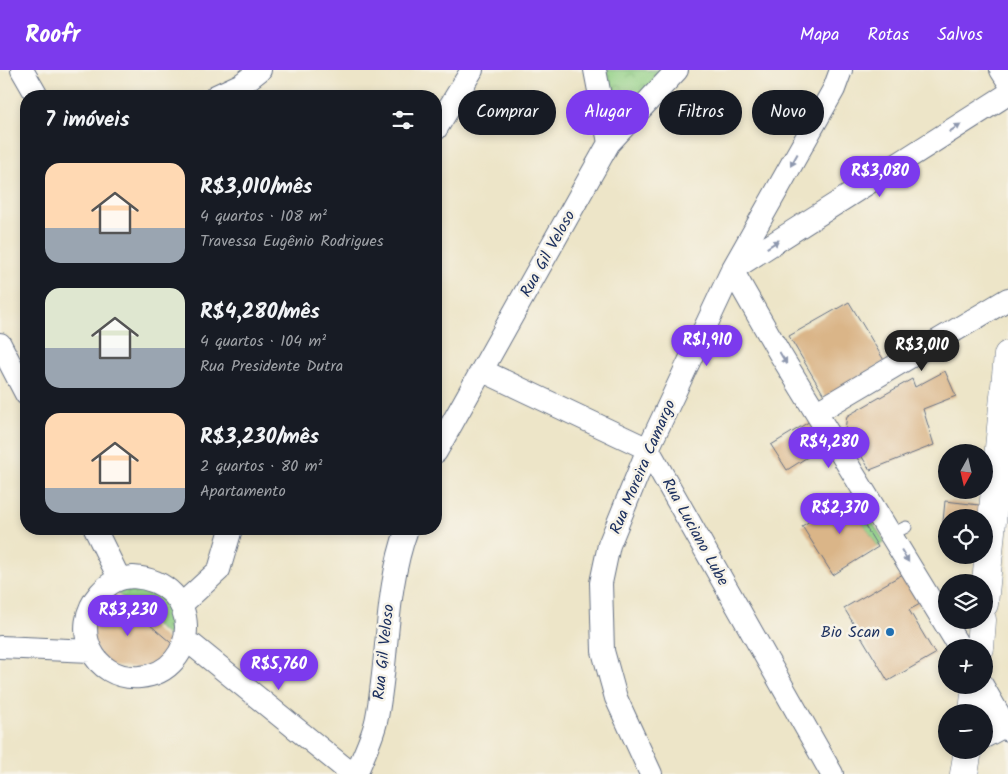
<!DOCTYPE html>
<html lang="pt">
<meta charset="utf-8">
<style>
:root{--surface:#171b24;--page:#242831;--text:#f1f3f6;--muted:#9ea1a6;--accent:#7c3aed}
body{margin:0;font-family:Kalam,sans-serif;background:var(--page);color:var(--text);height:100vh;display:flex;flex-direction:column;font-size:19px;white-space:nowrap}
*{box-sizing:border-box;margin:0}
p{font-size:16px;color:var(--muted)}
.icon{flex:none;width:28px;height:28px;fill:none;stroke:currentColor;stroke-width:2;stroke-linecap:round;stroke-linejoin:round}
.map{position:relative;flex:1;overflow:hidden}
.details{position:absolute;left:20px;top:20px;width:422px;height:445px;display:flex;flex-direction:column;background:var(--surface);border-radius:20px;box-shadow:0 2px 8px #0003}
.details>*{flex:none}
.top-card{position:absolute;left:458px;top:20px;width:475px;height:45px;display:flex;gap:10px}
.needle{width:32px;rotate:188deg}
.fabs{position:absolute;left:938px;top:374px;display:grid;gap:10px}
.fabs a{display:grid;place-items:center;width:55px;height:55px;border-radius:50%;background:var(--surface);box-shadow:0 2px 8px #0003;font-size:25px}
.price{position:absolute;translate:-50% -42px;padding:0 11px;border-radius:18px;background:var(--accent);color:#fff;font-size:16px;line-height:32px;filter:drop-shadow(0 1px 2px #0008)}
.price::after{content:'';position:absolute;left:50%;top:30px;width:15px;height:11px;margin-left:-8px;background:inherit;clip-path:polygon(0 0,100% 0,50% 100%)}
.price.on{background:#222;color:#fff}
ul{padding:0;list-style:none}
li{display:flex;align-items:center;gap:15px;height:125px;padding:0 25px}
li span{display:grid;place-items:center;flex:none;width:140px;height:100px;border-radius:15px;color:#555}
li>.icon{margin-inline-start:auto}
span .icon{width:60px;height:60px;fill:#fffc;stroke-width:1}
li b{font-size:21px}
h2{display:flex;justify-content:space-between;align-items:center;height:60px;padding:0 25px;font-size:21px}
.pill{padding:0 18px;border-radius:22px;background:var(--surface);box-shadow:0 2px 8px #0003;font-size:18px;line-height:45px}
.pill.on{background:var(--accent);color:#fff}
header{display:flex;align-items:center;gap:30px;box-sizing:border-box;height:70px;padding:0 25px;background:var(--accent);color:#fff}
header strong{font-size:24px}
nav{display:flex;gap:28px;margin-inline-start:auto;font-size:18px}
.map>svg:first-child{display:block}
</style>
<header>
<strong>Roofr</strong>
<nav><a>Mapa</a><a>Rotas</a><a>Salvos</a></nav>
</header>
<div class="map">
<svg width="1008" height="704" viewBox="0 0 1008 704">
<defs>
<pattern id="park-crowns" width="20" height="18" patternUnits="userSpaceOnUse" patternTransform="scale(1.25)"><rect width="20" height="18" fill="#92d086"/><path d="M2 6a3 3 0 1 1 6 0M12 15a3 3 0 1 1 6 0" fill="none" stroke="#7db376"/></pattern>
</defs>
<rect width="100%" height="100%" fill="#f7f3e8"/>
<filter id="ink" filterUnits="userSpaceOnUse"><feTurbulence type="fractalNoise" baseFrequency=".02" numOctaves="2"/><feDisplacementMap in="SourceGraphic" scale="10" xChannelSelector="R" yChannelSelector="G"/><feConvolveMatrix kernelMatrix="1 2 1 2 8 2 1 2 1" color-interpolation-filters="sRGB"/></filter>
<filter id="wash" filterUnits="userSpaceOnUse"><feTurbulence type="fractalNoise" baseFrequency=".0096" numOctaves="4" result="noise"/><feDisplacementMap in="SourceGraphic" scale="20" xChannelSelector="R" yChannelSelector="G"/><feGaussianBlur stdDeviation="1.12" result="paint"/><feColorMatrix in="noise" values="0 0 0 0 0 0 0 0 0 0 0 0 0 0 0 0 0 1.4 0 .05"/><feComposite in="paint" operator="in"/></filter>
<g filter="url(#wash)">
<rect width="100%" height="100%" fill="#ede5c8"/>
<path fill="url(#park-crowns)" stroke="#568072" d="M595 0H677L609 73Z
M863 438 885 472 878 477 856 442Z
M117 512 170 524 180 576 110 517Z"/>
<g id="blocks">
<path fill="#dab588" d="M849 232 885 292 825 327 789 266Z
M945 301 956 326 923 339 934 375 870 400 845 359 847 346 912 309 915 317Z
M812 350 828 374 787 400 771 375Z
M854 423 860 433 854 438 878 477 833 505 802 456Z
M945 431 988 436 984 448H946V473L941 472Z
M903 504 920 534 909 540 935 584 888 611 844 538Z
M108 519 177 578 159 599 108 595 89 567Z"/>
</g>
</g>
<g filter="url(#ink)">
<use href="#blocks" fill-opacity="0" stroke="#646f83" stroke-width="1"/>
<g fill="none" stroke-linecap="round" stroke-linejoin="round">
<defs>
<path id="service" d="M892 464 906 457"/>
<path id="minor" d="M22 0 37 26
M595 0 609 73
M1001 0 1008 11
M216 26 242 14 260 0
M436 59 472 0
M735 198 1008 24
M732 200 780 284 960 578
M0 274 26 324
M483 301 648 379 832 704
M817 342 1008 229
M436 382 609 73 677 0
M95 459 119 508
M133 507C205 512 200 602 140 607 93 611 69 558 100 523 110 512 118 508 133 507Z
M181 535 219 500 231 459
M184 572 194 576 352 704
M0 577 91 581
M982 615 1008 660
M984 667 1008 654
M356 704C363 686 374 665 377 647 389 584 385 519 407 459
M651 704 616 628 603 581 601 513 609 475 648 379 732 200 834 19 841 0"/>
<path id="secondary" d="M984 534 1008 285
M980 578 982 550
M973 642 976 615
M964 704 968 680"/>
</defs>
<use href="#service" stroke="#646f83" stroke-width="13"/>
<use href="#minor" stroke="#646f83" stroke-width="24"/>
<use href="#secondary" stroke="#646f83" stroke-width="29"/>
<use href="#service" stroke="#fff" stroke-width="11"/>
<use href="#minor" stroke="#fff" stroke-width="22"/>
<use href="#secondary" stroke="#fff" stroke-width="28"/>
</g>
<defs><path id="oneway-solid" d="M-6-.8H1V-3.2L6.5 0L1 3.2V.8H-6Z" transform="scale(1.25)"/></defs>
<g fill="#8d97ae">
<use href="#oneway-solid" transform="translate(955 58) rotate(-33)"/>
<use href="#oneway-solid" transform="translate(794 90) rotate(119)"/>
<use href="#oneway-solid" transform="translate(773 174) rotate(-33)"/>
<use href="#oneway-solid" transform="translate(783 288) rotate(59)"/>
<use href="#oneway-solid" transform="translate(905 486) rotate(59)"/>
</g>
</g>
<circle fill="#1f6fb2" stroke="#f7f3e8" stroke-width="2" cx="890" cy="562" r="5"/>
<g text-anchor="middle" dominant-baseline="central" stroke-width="5" stroke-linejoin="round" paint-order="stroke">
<g font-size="16" fill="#1b2f5e" stroke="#f7f3e8">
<text transform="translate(548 184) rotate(-61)">Rua Gil Veloso</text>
<text transform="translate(643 397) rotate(-67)">Rua Moreira Camargo</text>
<text transform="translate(695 462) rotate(61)">Rua Luciano Lube</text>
<text transform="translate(384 582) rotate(-84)">Rua Gil Veloso</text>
</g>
<g font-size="16" fill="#1b2f5e" stroke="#f7f3e8" text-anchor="end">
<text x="880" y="562">Bio Scan</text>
</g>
</g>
</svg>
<div class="fabs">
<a><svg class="needle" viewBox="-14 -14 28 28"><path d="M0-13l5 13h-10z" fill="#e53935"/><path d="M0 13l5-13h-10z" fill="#9ea1a6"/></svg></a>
<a><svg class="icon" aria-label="locate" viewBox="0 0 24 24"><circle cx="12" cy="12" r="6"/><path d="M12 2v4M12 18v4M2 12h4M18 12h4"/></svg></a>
<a><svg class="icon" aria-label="layers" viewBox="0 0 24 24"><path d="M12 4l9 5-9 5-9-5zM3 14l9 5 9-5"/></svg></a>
<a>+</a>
<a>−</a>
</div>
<b class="price" style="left:880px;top:128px">R$3,080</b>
<b class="price" style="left:707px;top:297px">R$1,910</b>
<b class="price on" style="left:922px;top:302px">R$3,010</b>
<b class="price" style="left:829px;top:399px">R$4,280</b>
<b class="price" style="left:840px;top:465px">R$2,370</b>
<b class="price" style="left:128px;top:567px">R$3,230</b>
<b class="price" style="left:279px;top:621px">R$5,760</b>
<div class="top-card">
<a class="pill">Comprar</a>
<a class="pill on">Alugar</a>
<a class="pill">Filtros</a>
<a class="pill">Novo</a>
</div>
<section class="details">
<h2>7 imóveis<svg class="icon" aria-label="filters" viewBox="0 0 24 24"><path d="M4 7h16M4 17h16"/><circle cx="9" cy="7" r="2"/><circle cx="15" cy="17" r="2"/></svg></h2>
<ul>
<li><span style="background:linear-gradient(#ffd9b3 65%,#9aa5b1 0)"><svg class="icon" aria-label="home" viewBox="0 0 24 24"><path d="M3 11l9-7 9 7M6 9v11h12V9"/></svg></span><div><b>R$3,010/mês</b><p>4 quartos · 108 m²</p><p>Travessa Eugênio Rodrigues</p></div></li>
<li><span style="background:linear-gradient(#dfe7d0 60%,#9aa5b1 0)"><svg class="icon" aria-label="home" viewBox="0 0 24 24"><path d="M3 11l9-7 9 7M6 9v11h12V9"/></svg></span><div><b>R$4,280/mês</b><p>4 quartos · 104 m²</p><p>Rua Presidente Dutra</p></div></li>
<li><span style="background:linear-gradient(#ffd9b3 75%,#9aa5b1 0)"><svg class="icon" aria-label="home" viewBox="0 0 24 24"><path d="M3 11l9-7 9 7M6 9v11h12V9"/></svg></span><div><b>R$3,230/mês</b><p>2 quartos · 80 m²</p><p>Apartamento</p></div></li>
</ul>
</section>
</div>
